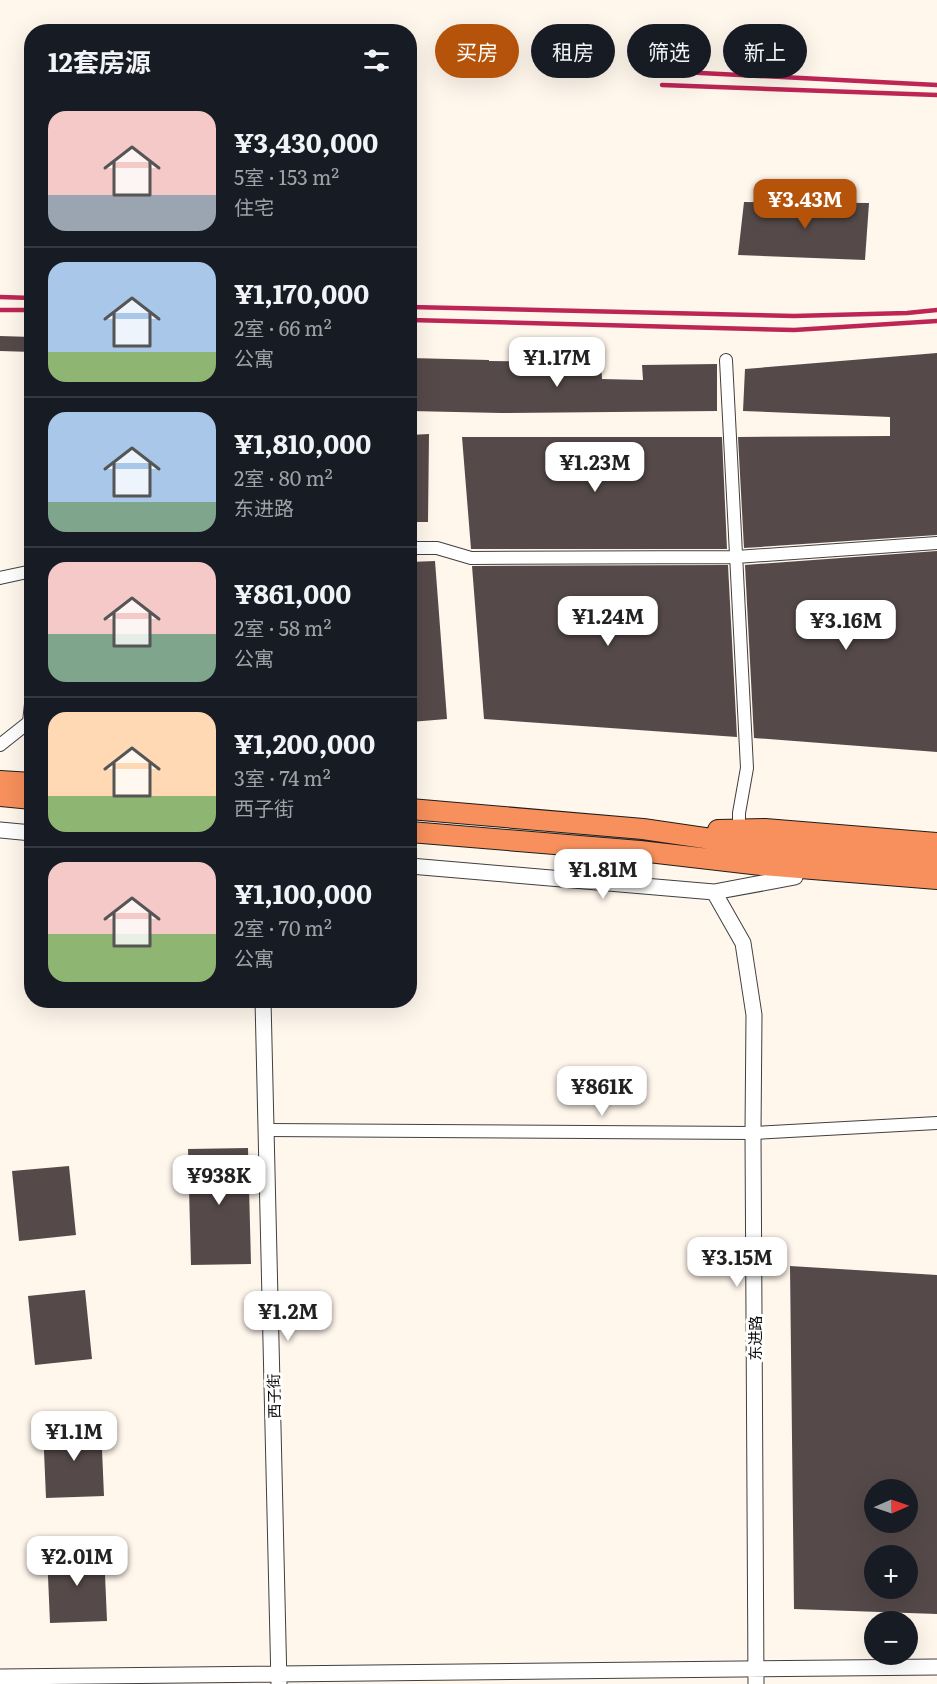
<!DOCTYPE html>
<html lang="zh">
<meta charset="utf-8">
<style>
:root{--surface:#171b24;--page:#242831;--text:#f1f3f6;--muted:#9ea1a6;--line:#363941;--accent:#b45309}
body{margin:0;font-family:Literata,"Noto Sans SC",serif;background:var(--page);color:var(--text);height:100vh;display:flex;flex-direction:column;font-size:22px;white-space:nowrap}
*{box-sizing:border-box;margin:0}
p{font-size:20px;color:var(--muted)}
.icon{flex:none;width:33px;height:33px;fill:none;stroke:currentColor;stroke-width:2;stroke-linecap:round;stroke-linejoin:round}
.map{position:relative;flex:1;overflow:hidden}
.details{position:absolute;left:24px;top:24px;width:393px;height:984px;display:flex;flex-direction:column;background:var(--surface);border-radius:24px;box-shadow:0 6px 24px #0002}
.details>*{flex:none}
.top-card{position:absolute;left:435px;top:24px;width:411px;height:54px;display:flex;gap:12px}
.needle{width:39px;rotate:88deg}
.fabs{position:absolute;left:864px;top:1479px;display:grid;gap:12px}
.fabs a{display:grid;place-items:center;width:54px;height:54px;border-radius:50%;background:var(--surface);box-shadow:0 6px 24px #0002;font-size:30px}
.price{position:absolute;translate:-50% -51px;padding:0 14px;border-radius:12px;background:#fff;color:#222;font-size:20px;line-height:39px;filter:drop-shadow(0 2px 3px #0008)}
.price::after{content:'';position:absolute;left:50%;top:36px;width:18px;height:14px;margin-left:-9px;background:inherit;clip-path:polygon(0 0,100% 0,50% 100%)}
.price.on{background:var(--accent);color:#fff}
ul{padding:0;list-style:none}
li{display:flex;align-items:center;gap:18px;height:150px;padding:0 24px}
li+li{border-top:2px solid var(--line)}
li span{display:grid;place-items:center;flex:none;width:168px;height:120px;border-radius:18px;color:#555}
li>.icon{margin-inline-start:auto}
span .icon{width:72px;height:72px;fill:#fffc;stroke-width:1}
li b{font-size:26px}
h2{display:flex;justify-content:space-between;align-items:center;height:72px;padding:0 24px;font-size:26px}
.tag{padding:0 21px;border-radius:27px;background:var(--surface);box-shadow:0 6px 24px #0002;font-size:21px;line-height:54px}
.tag.on{background:var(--accent);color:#fff}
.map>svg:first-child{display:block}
</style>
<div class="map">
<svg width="937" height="1684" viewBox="0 0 937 1684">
<rect width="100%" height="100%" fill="#fff6ec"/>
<path fill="#554a49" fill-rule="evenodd" d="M744 202 869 203 865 260 738 255Z
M0 336 32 337V352L0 351Z
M937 353V535L744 548 738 437 890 436V417L743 411 745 369Z
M410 358 489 360V361L601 362 602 379 643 380 642 365 717 364V411L501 413 410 411Z
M429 434 428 522H410V435Z
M462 437H722L727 549H471Z
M937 551V752L754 738 745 565Z
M435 561 447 719 410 722V562Z
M728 565 737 737 484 719 472 566Z
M248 1148 251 1264 191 1265 188 1149Z
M69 1166 76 1235 19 1241 12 1171Z
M790 1266 937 1275V1614L794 1609ZM874 1490H908V1522H874ZM874 1556H908V1588H874Z
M85 1290 92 1359 35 1365 28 1296Z
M101 1426 104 1496 46 1498 43 1428Z
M104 1551 107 1621 50 1623 47 1553Z"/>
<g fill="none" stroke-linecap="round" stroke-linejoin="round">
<defs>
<path id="minor" d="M726 360 747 768 739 813V830
M410 548H437L471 558 736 557 937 543
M0 578 32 571
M0 745 29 722 32 695
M267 1130 753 1133 937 1123"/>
<path id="tertiary" d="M0 830 32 833
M410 866 714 892 795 877
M714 892 743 943 754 1015 753 1133 756 1684
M263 1000 279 1684
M0 1677 937 1667"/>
<path id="trunk" d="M0 781 32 783
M0 796 32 799
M410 809 643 829 759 846 937 861
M718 830 765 829 937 843
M410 832 640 851 761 865 937 879"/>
</defs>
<use href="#minor" stroke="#404040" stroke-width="14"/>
<use href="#tertiary" stroke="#404040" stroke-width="17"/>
<use href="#trunk" stroke="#1e1e1e" stroke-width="22"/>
<use href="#minor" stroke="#fff" stroke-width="12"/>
<use href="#tertiary" stroke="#fff" stroke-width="15"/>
<use href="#trunk" stroke="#f7905c" stroke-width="20"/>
<path stroke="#bd2555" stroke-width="4.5" d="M662 71 937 85
M662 85 937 95
M0 297 32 298
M410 307 794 316 907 313 937 310
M0 310H32
M410 320 794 330 937 321"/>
</g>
<g text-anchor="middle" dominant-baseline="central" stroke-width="6" stroke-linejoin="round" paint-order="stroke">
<g font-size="15" fill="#0d0d0d" stroke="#fff">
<text transform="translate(754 1338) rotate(-90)">东进路</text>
<text transform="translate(273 1396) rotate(-91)">西子街</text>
</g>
</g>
</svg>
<div class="fabs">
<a><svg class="needle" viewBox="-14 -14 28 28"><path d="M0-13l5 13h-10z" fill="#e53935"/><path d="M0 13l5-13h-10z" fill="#9ea1a6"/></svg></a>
<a>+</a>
<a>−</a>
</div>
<b class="price on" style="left:805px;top:230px">¥3.43M</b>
<b class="price" style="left:557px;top:388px">¥1.17M</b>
<b class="price" style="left:595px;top:493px">¥1.23M</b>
<b class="price" style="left:608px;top:647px">¥1.24M</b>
<b class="price" style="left:846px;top:651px">¥3.16M</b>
<b class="price" style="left:603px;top:900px">¥1.81M</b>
<b class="price" style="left:602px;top:1117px">¥861K</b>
<b class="price" style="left:219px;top:1206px">¥938K</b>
<b class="price" style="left:737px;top:1288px">¥3.15M</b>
<b class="price" style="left:288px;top:1342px">¥1.2M</b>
<b class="price" style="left:74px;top:1462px">¥1.1M</b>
<b class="price" style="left:77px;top:1587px">¥2.01M</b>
<div class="top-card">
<a class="tag on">买房</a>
<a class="tag">租房</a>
<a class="tag">筛选</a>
<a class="tag">新上</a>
</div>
<section class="details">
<h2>12套房源<svg class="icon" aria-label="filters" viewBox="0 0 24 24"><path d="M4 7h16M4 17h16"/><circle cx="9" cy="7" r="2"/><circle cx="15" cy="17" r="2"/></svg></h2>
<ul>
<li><span style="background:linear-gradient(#f6c9c9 70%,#9aa5b1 0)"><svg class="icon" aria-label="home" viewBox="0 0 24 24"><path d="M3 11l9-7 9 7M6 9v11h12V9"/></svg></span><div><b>¥3,430,000</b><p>5室 · 153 m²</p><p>住宅</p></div></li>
<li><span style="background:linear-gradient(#a9c7e8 75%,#8fb573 0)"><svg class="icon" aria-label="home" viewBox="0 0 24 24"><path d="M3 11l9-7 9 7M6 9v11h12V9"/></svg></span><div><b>¥1,170,000</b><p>2室 · 66 m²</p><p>公寓</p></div></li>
<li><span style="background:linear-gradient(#a9c7e8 75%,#7fa58c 0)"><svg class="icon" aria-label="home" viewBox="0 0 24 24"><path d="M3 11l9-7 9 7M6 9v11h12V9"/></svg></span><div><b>¥1,810,000</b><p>2室 · 80 m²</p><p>东进路</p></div></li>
<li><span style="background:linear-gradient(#f6c9c9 60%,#7fa58c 0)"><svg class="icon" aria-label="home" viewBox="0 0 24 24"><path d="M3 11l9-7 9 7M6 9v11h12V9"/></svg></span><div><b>¥861,000</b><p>2室 · 58 m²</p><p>公寓</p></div></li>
<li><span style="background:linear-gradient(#ffd9b3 70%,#8fb573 0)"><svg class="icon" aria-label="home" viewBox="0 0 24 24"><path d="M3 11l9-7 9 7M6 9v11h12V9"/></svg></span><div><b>¥1,200,000</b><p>3室 · 74 m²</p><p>西子街</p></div></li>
<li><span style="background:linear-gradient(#f6c9c9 60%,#8fb573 0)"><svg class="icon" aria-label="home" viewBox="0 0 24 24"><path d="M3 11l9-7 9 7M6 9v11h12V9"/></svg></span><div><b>¥1,100,000</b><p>2室 · 70 m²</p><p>公寓</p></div></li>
</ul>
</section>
</div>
